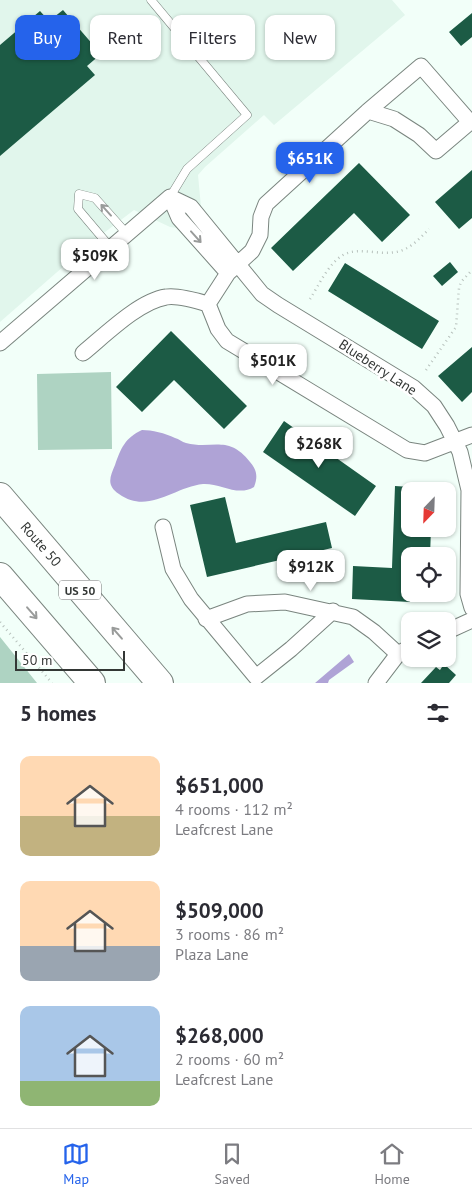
<!DOCTYPE html>
<meta charset="utf-8">
<style>
:root{--surface:#fff;--page:#f2f2f3;--text:#2b2b33;--muted:#7c7c81;--line:#e1e1e2;--accent:#2563eb}
body{margin:0;font-family:"PT Sans",sans-serif;background:var(--page);color:var(--text);height:100vh;display:flex;flex-direction:column;font-size:19px;white-space:nowrap}
*{box-sizing:border-box;margin:0}
p{font-size:16px;color:var(--muted)}
.icon{flex:none;width:28px;height:28px;fill:none;stroke:currentColor;stroke-width:2;stroke-linecap:round;stroke-linejoin:round}
.map{position:relative;height:683px;overflow:hidden}
.sheet{display:flex;flex-direction:column;background:var(--surface);flex:1}
.sheet>*{flex:none}
.guide{position:absolute;left:15px;top:15px;width:442px;height:45px;display:flex;gap:10px}
.needle{width:32px;rotate:203deg}
.fabs{position:absolute;left:401px;top:482px;display:grid;gap:10px}
.fabs a{display:grid;place-items:center;width:55px;height:55px;border-radius:10px;background:var(--surface);box-shadow:0 1px 4px #0004;font-size:25px}
.scale{position:absolute;left:15px;bottom:12px;width:110px;box-sizing:border-box;padding-left:5px;border:2px solid #333735;border-top:0;font-size:14px;line-height:18px;white-space:nowrap;color:#333735;-webkit-text-stroke:4px #fff;paint-order:stroke}
.price{position:absolute;translate:-50% -42px;padding:0 11px;border-radius:10px;background:#fff;color:#222;font-size:16px;line-height:32px;filter:drop-shadow(0 1px 2px #0008)}
.price::after{content:'';position:absolute;left:50%;top:30px;width:15px;height:11px;margin-left:-8px;background:inherit;clip-path:polygon(0 0,100% 0,50% 100%)}
.price.on{background:var(--accent);color:#fff}
ul{padding:0;list-style:none}
li{display:flex;align-items:center;gap:15px;height:125px;padding:0 20px}
li span{display:grid;place-items:center;flex:none;width:140px;height:100px;border-radius:10px;color:#555}
li>.icon{margin-inline-start:auto}
span .icon{width:60px;height:60px;fill:#fffc;stroke-width:1}
li b{font-size:21px}
h2{display:flex;justify-content:space-between;align-items:center;height:60px;padding:0 20px;font-size:21px}
.pill{padding:0 18px;border-radius:10px;background:var(--surface);box-shadow:0 1px 4px #0004;font-size:18px;line-height:45px}
.pill.on{background:var(--accent);color:#fff}
.dock{display:flex;justify-content:space-around;align-items:center;height:70px;border-top:1px solid var(--line);background:var(--surface);font-size:14px;color:var(--muted)}
.dock a{display:grid;justify-items:center;gap:2px}
.dock .on{color:var(--accent)}
.map>svg:first-child{display:block}
</style>
<div class="map">
<svg width="472" height="683" viewBox="0 0 472 683">
<rect width="100%" height="100%" fill="#f2fff9"/>
<path fill="#e1f6ec" d="M0 0H392L405 15 274 125 264 115 205 167 198 175 201 207 188 222 177 228 170 227 134 210 88 245 0 322Z"/>
<path fill="#aed3c2" d="M111 372 112 449 38 450 37 374Z
M0 637 37 683H0Z"/>
<path fill="#afa3d6" d="M142 430C152 430 165 433 175 438 179 439 182 442 186 443 212 450 228 434 250 462 257 470 258 477 254 487 238 497 220 483 203 484 174 487 148 515 119 494 106 485 110 477 115 465 121 448 125 438 142 430Z
M349 654 354 662 329 680 328 683H315Z"/>
<path fill="#1c5b45" d="M63 10 101 54 87 66 95 75 0 156V45L40 11 49 21Z
M472 13V37L461 46 449 32Z
M359 163 410 215 382 242 354 213 293 271 271 248Z
M472 170V218L459 229 435 202Z
M450 262 458 272 442 286 433 276Z
M345 263 439 321 422 349 328 291Z
M171 331 247 406 224 429 174 380 142 412 116 387Z
M472 347V392L462 402 438 376Z
M284 421 376 486 355 516 263 452Z
M395 486 410 487V529H431L430 556H410V602L352 599 353 566 392 568Z
M225 497 236 543 326 522 332 548 207 577 190 505Z
M444 664 456 675 449 683H421L436 667 440 670Z"/>
<g fill="none" stroke-linecap="round" stroke-linejoin="round">
<defs>
<path id="service" d="M151 0 247 115 187 169 170 197
M111 248 78 209 79 194 95 198 127 234"/>
<path id="minor" d="M170 197 191 207 262 294 278 305 414 388 434 406 447 426 460 452 469 490 468 594 472 608
M170 197 179 218 228 273
M208 304 228 273 252 251 260 235 261 217 266 204 368 111 421 66 470 122 436 151 419 135 394 119 368 111
M0 343 170 197
M83 353C104 336 139 301 166 297 177 295 198 301 208 304L218 329 227 341 407 450 425 453 472 435
M163 527 173 569 191 599 256 677 291 649 333 611
M206 619 247 604 285 602 353 617 374 632 398 654
M448 631 472 620
M376 683 398 654 410 647"/>
<path id="trunk" d="M0 496 160 683
M0 576 92 683"/>
</defs>
<use href="#service" stroke="#7a857f" stroke-width="9"/>
<use href="#minor" stroke="#7a857f" stroke-width="17"/>
<use href="#trunk" stroke="#7a857f" stroke-width="28"/>
<path stroke="#b8c2bd" stroke-width="2.5" stroke-dasharray="1 4" stroke-linecap="butt" d="M310 299C319 285 328 264 343 255 361 245 386 259 405 249 414 245 422 236 429 229
M426 370 456 327 459 288 461 282 472 270
M0 622 52 683"/>
<use href="#service" stroke="#fff" stroke-width="8"/>
<use href="#minor" stroke="#fff" stroke-width="15"/>
<use href="#trunk" stroke="#fff" stroke-width="26"/>
</g>
<defs><path id="oneway-shaft" d="M-6 0H5M1.5-3L5.5 0L1.5 3" fill="none" stroke-width="1.6" stroke-linecap="round" stroke-linejoin="round" transform="scale(1.25)"/></defs>
<g stroke="#999b9a">
<use href="#oneway-shaft" transform="translate(106 210) rotate(-132)"/>
<use href="#oneway-shaft" transform="translate(196 237) rotate(48)"/>
<use href="#oneway-shaft" transform="translate(32 613) rotate(49)"/>
<use href="#oneway-shaft" transform="translate(117 633) rotate(-131)"/>
</g>
<g text-anchor="middle" dominant-baseline="central" stroke-width="5" stroke-linejoin="round" paint-order="stroke">
<rect fill="#fff" stroke="#707372" stroke-width="1" x="59" y="580.5" width="42" height="19" rx="4"/>
<g font-size="12" font-weight="bold" fill="#333735">
<text x="80" y="590">US 50</text>
</g>
<g font-size="14" fill="#333735" stroke="#fff">
<text transform="translate(378 367) rotate(33)">Blueberry Lane</text>
<text transform="translate(41 544) rotate(49)">Route 50</text>
</g>
</g>
</svg>
<div class="fabs">
<a><svg class="needle" viewBox="-14 -14 28 28"><path d="M0-13l5 13h-10z" fill="#e53935"/><path d="M0 13l5-13h-10z" fill="#7c7c81"/></svg></a>
<a><svg class="icon" aria-label="locate" viewBox="0 0 24 24"><circle cx="12" cy="12" r="6"/><path d="M12 2v4M12 18v4M2 12h4M18 12h4"/></svg></a>
<a><svg class="icon" aria-label="layers" viewBox="0 0 24 24"><path d="M12 4l9 5-9 5-9-5zM3 14l9 5 9-5"/></svg></a>
</div>
<div class="scale">50 m</div>
<b class="price on" style="left:310px;top:184px">$651K</b>
<b class="price" style="left:95px;top:281px">$509K</b>
<b class="price" style="left:273px;top:386px">$501K</b>
<b class="price" style="left:319px;top:469px">$268K</b>
<b class="price" style="left:311px;top:592px">$912K</b>
<div class="guide">
<a class="pill on">Buy</a>
<a class="pill">Rent</a>
<a class="pill">Filters</a>
<a class="pill">New</a>
</div>
</div>
<section class="sheet">
<h2>5 homes<svg class="icon" aria-label="filters" viewBox="0 0 24 24"><path d="M4 7h16M4 17h16"/><circle cx="9" cy="7" r="2"/><circle cx="15" cy="17" r="2"/></svg></h2>
<ul>
<li><span style="background:linear-gradient(#ffd9b3 60%,#c2b280 0)"><svg class="icon" aria-label="home" viewBox="0 0 24 24"><path d="M3 11l9-7 9 7M6 9v11h12V9"/></svg></span><div><b>$651,000</b><p>4 rooms · 112 m²</p><p>Leafcrest Lane</p></div></li>
<li><span style="background:linear-gradient(#ffd9b3 65%,#9aa5b1 0)"><svg class="icon" aria-label="home" viewBox="0 0 24 24"><path d="M3 11l9-7 9 7M6 9v11h12V9"/></svg></span><div><b>$509,000</b><p>3 rooms · 86 m²</p><p>Plaza Lane</p></div></li>
<li><span style="background:linear-gradient(#a9c7e8 75%,#8fb573 0)"><svg class="icon" aria-label="home" viewBox="0 0 24 24"><path d="M3 11l9-7 9 7M6 9v11h12V9"/></svg></span><div><b>$268,000</b><p>2 rooms · 60 m²</p><p>Leafcrest Lane</p></div></li>
</ul>
</section>
<nav class="dock">
<a class="on"><svg class="icon" aria-label="map" viewBox="0 0 24 24"><path d="M3 6l6-2 6 2 6-2v14l-6 2-6-2-6 2zM9 4v14M15 6v14"/></svg>Map</a>
<a><svg class="icon" aria-label="saved" viewBox="0 0 24 24"><path d="M7 4h10v16l-5-4-5 4z"/></svg>Saved</a>
<a><svg class="icon" aria-label="home" viewBox="0 0 24 24"><path d="M3 11l9-7 9 7M6 9v11h12V9"/></svg>Home</a>
</nav>
